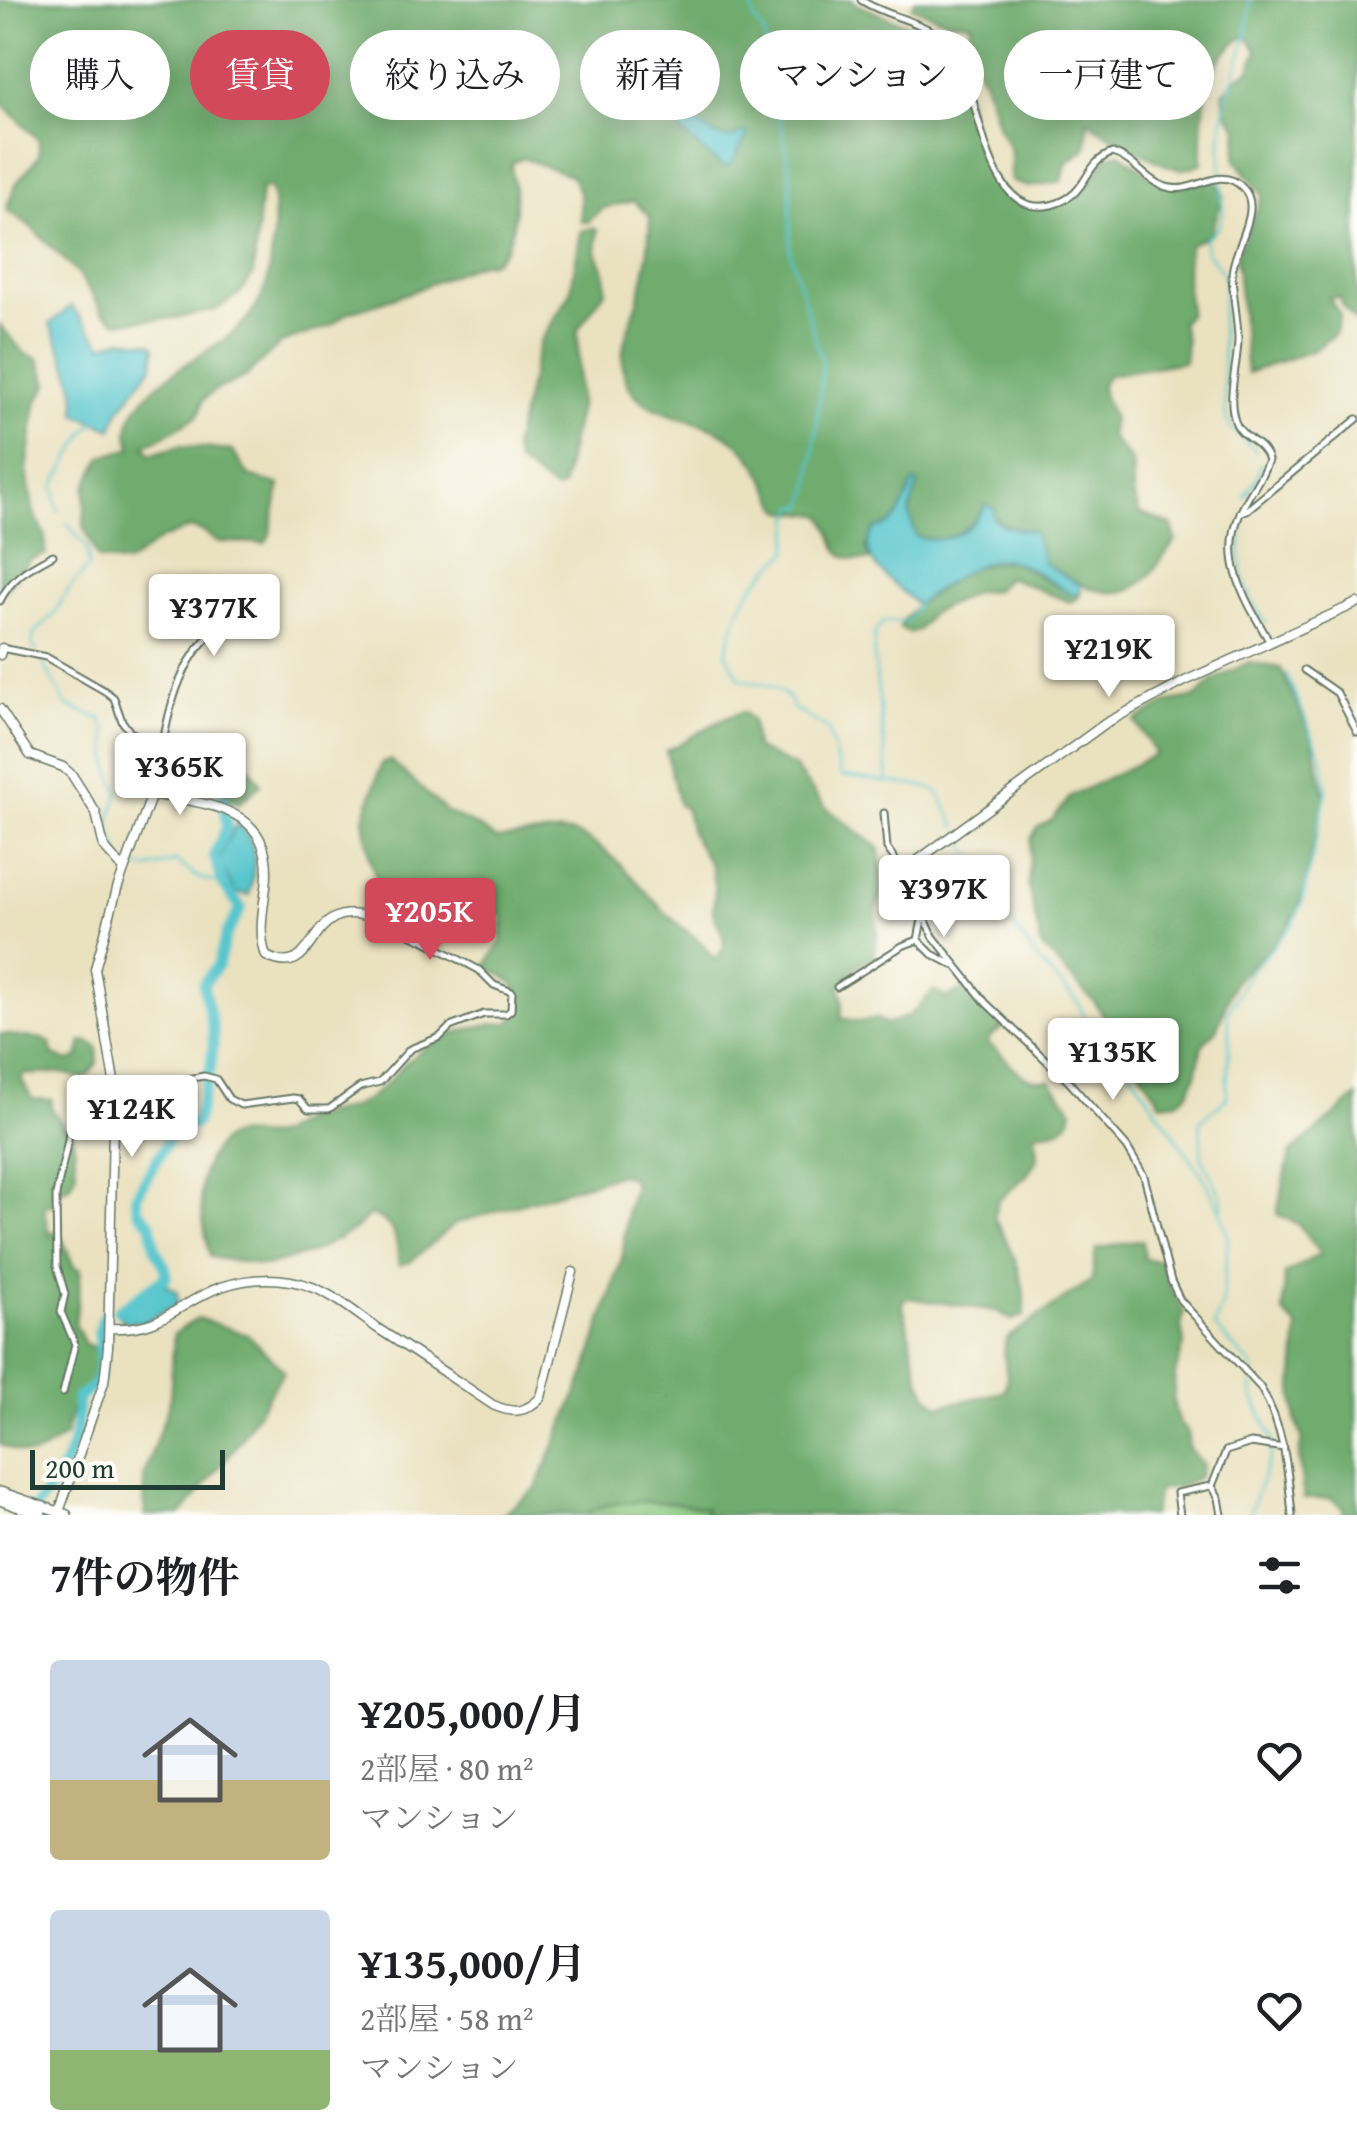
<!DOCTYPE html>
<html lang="ja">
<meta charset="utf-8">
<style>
:root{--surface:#fff;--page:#f6f6f6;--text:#202124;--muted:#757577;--accent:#d1495b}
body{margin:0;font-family:"Gentium Book Plus","Noto Serif JP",serif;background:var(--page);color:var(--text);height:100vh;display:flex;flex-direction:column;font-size:38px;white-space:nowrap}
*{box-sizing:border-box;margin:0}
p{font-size:32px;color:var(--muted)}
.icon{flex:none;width:55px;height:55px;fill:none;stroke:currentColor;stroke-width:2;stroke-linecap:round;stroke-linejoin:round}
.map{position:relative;height:1515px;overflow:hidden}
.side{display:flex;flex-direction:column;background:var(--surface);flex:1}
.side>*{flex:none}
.banner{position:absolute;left:30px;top:30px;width:1298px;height:90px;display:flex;gap:20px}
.scale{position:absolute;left:30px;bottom:25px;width:195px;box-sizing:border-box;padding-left:10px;border:5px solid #1f3d34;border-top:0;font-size:28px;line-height:35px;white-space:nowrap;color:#1f3d34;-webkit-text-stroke:8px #fdfcf7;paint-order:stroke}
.price{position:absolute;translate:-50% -85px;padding:0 22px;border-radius:10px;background:#fff;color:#222;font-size:32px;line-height:65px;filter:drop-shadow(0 2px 5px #0008)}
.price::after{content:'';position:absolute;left:50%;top:60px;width:30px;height:22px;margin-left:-15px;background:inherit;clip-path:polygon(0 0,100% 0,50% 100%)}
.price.on{background:var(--accent);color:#fff}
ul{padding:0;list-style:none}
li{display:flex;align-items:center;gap:30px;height:250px;padding:0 50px}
li span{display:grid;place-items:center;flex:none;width:280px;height:200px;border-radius:10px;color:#555}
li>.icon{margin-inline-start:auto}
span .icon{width:120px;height:120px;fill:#fffc;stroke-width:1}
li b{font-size:42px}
h2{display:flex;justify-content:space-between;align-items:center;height:120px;padding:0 50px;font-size:42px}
.chip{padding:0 35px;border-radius:45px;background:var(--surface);box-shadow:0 5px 25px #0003;font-size:35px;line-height:90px}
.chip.on{background:var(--accent);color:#fff}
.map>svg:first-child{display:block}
</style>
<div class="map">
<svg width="1357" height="1515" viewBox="0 0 1357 1515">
<rect width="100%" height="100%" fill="#fdfcf7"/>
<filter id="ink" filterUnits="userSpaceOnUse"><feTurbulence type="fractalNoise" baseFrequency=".01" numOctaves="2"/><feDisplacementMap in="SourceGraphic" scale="20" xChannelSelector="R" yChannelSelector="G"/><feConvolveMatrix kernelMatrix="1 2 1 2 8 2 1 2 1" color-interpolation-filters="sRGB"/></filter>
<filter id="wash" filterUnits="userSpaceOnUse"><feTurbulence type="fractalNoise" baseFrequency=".0048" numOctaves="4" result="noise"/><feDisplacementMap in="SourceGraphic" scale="40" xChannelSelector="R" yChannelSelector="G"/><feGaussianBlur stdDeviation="2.25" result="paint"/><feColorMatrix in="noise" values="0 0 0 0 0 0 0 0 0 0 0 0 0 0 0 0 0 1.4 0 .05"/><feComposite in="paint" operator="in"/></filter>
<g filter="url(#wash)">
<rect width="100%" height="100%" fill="#eae1bf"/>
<path fill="#8ac87f" stroke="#54825a" stroke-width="2.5" d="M671 1501 706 1508 705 1515H585C606 1499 645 1502 671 1501Z"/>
<path fill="#6fac6e" stroke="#477451" stroke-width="2.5" d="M0 0H853L858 5 937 37 948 53 966 95 980 163 997 186 1023 205 1047 207 1080 195 1106 157 1120 153 1155 179 1175 187 1214 178 1224 195 1210 235 1189 245 1186 274 1189 314 1181 322 1186 341 1184 362 1108 375 1100 386 1113 419 1110 436 1132 462 1133 494 1139 513 1171 525 1176 540C1165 554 1154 573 1140 584 1110 606 1069 579 1044 563L1034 532C1011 527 998 526 985 505 971 531 945 547 916 536L909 514 918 484 914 483 894 523 866 546 870 560C826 562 842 542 822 515L784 511 779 507C766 480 756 457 732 439 699 413 629 421 623 367 620 343 631 323 638 301 646 274 649 245 650 217L634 201 603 208 588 222H581L580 194 572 176 523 158 512 163C510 175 515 182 515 194 516 218 511 265 480 263L411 292 347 313 330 326 281 343 245 377 215 390 203 400 198 416C179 425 165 438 145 445L151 454 180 446 232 451 249 476 280 485 270 534 265 543 217 542 202 531 189 528 161 539 127 564 98 559 84 526 86 486 102 457 132 448C109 398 204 357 233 333 244 324 261 303 265 289 272 268 277 210 271 189L261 188 253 275 240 293 216 310 174 318 117 322 103 312 78 273 28 224 6 210 16 184 39 156V140L0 101Z
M915 0H1357V323L1343 307 1340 297 1329 298 1340 315 1335 334 1314 350 1247 373 1236 256 1263 195 1236 160 1238 128 1225 111 1223 93 1235 79 1251 69 1257 50 1246 36C1202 57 1201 120 1202 163 1195 166 1186 170 1179 169 1164 168 1100 131 1088 120L1086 148 1066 163 1062 181 1028 187 1011 181V151L998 127 984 80 966 47 971 23 948 21 912 7Z
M593 228 598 230 596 252 605 273 606 290 578 329 579 407 562 488 554 490 517 462 513 448 540 342 570 294 581 231Z
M0 325 25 354 39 359 48 384 36 404 27 471 33 510 45 535 46 554 30 560 0 595Z
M1010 560 1072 595 1080 594 1076 600 1070 602 1008 577 995 590 975 592 931 613 918 630 909 633 900 628 901 622 917 605 969 568Z
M1249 662 1280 668 1312 736 1325 796 1304 892 1297 913 1279 939 1234 982 1216 1031 1202 1045 1196 1075 1188 1093 1177 1101 1161 1103 1095 1003 1042 947 1028 885 1031 839 1038 827 1052 820 1071 796 1156 754 1135 721 1169 702 1197 697 1212 681Z
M744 712 752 721 755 748 794 767 824 806 880 849 883 894 876 908 877 936 873 959C857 960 849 975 840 986L843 1000 841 1018 861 1022 876 1018 887 1024 909 1016 934 990 946 998 965 988 1003 1028 991 1036 987 1043C1014 1060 1015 1083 1050 1080L1073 1110C1068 1129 1055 1133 1036 1132L1038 1158 1027 1175 998 1201 994 1218C1011 1246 1028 1284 1024 1316L1011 1320 997 1311 908 1298 902 1301 919 1377 928 1396 939 1406 1003 1392C1013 1375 999 1360 1007 1338L1092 1280 1096 1249 1142 1240 1144 1259 1161 1261 1168 1283 1184 1312 1181 1326 1184 1344 1175 1374 1173 1402 1179 1423 1188 1433V1447L1203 1465 1199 1477 1181 1486 1158 1490 1153 1515H705L706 1508C675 1502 611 1495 585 1515H501L536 1489 585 1375 623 1255 627 1209 634 1184 629 1177 620 1174 456 1223 411 1261 399 1265C397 1239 397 1223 370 1215L354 1230 311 1253 265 1266 210 1257C204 1224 192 1183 212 1153 233 1122 246 1140 273 1136 282 1135 292 1125 300 1122 316 1114 335 1113 352 1107 375 1098 388 1081 405 1064 432 1037 472 1024 509 1023L522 1010C518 980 511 980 485 967L501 942 503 917 495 910H477L441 942 388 916 370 859 364 818 382 762 390 760 448 813 479 827 496 839C515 838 558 829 575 834 614 848 641 890 670 917 686 932 704 941 715 960L724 948 723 935 713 913 715 890 711 866 691 833 686 809 679 805 666 751C692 739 717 718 744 712Z
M234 745 261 784 240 803 230 801C221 789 221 774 222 759Z
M0 1034 43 1039 50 1043 52 1054 68 1061 78 1058 82 1042 87 1041 97 1047 98 1062 87 1077C75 1080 72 1074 61 1073 51 1072 36 1075 24 1074L21 1078 32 1099 52 1100 51 1107 63 1126 73 1132 76 1174 70 1186 52 1193 53 1205 44 1206 49 1235 55 1231C66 1240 67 1255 75 1268L81 1269 75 1324 85 1344 93 1347 99 1358 95 1380C75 1395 71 1412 65 1436 30 1460 36 1460 0 1444Z
M1357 1096V1515H1345L1342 1506 1331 1498 1304 1499 1299 1458 1302 1437 1296 1421 1293 1388 1298 1328 1283 1312 1285 1274 1320 1254 1299 1225 1277 1214 1290 1154Z
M198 1318 248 1335 284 1371 236 1446 181 1515H145L144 1475 170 1401 174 1334Z"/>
<path fill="#58c6cd" stroke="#3c8280" stroke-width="2.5" d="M690 116C704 128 726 149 742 132L748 133 732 163 725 167C712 159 677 132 674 120H687Z
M71 306 103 345 122 339 151 343 155 347 153 365 118 412 112 429 76 414C79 383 62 353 50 324Z
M913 483H918L909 514 916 536C944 547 972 532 985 505L994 508V519L1004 526 1034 532 1044 563 1081 586 1080 594 1072 595C1053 583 1031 566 1008 560 984 554 936 589 917 605 898 586 849 556 876 528 899 528 904 501 913 483Z
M237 824C261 844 255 868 249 895L236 893C215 856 215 860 237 824Z
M164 1284 177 1291 178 1304 143 1322H122L119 1314C136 1306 147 1291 164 1284Z"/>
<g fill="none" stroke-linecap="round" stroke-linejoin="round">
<path stroke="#58c6cd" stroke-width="2.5" d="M751 0 754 19 763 32 767 50 765 74 783 132 791 178 790 252 823 364 810 488 804 507 797 505 792 514 788 552C747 587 739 601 726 653L740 679C760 684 788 686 794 709L828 729 841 776 927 787 939 793 957 828
M1250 0C1249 47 1233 70 1224 113 1218 144 1222 182 1223 214L1219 227 1205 239 1206 251 1223 273 1225 284 1221 322 1226 416 1231 428 1256 451
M1245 497 1258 476 1261 463
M58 512 54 486 86 431 95 422
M1244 521C1235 562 1242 589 1266 623
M36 651 32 644 34 634 54 614 68 590 89 566 87 547 67 523
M42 661 67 706 101 719 106 730 110 770 119 792 110 819V832L121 858
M888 779 874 656 875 632 883 622 907 621 917 605
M960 835 983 882 1036 958 1077 1001 1086 1020 1122 1052 1133 1075 1204 1178 1221 1212 1228 1237 1222 1305 1214 1326 1254 1368 1252 1394 1272 1438 1270 1457 1249 1515
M133 865 147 869 176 861 199 878 223 884
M1222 1208 1221 1196 1202 1158 1200 1121 1227 1098C1225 1069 1233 1042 1227 1014L1249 973 1292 926 1302 903 1327 790 1322 758 1286 673"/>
<path stroke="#58c6cd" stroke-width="11" d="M118 1310C135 1302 148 1287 166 1278V1269L155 1248 151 1224 138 1211 136 1196 171 1135 196 1123 211 1066 213 1046V1030L203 984 218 965 226 935 241 908 223 884 214 855 227 827 223 798
M32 1511C61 1477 82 1444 77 1398 83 1394 93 1388 96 1382 107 1361 92 1335 104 1315"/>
</g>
</g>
<g filter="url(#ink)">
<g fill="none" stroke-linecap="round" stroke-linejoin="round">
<defs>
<path id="street" d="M861 0C889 19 933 21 954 50 981 89 982 221 1051 205 1091 195 1081 164 1112 153 1135 159 1148 185 1171 188 1196 193 1220 164 1243 188 1264 209 1232 250 1232 275 1233 296 1237 316 1238 336 1239 363 1226 394 1235 421 1240 438 1263 441 1268 460 1261 481 1247 495 1239 516 1220 562 1247 602 1269 641
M1240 512 1247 510 1357 419
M0 601C12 576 29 568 53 555
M1 648 46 657 105 691 114 698 122 721 130 732 160 746
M1304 670 1337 693 1357 732
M152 794C168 731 168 660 229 619
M884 813 887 848 903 871 933 936 986 1003 1069 1082 1127 1147 1144 1176 1171 1281 1180 1300 1260 1387C1284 1426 1288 1470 1292 1515
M923 914 918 940 932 954 953 965
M837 987 902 946 918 940
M63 1393 75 1344 61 1312 65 1294 57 1266 56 1195 68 1140 73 1096 105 1094 204 1076 216 1079 229 1099 241 1105 293 1098 299 1099 308 1109H329L360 1087 380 1082 410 1049 440 1037 450 1027 484 1014H506L511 1010 512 992 494 985 479 970 423 940 378 920
M1180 1515 1177 1493 1211 1486
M1222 1515 1219 1498 1212 1486 1226 1451 1251 1443 1284 1448"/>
<path id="secondary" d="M0 655 2 648
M0 709 30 755 63 767 72 775 96 813 104 847 124 870
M903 871 1106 723 1185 681 1357 603
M109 1328C165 1331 176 1303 221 1287 250 1277 283 1276 312 1287 336 1296 357 1314 377 1328 416 1353 454 1379 493 1405 513 1414 526 1413 541 1397L573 1272
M58 1515 104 1382 108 1347 114 1081 95 969 117 889 152 794C212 805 276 808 266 887 263 911 258 932 266 956 323 985 301 890 378 920"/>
<path id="primary" d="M0 1492 67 1515
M0 1500 41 1515"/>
</defs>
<use href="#street" stroke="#667665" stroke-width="9"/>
<use href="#secondary" stroke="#667665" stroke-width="11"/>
<use href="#primary" stroke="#667665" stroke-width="12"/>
<use href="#street" stroke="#fff" stroke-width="5"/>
<use href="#secondary" stroke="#fff" stroke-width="8"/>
<use href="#primary" stroke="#fff" stroke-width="9"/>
</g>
</g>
</svg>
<div class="scale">200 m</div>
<b class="price" style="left:214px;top:659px">¥377K</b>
<b class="price" style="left:1109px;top:700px">¥219K</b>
<b class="price" style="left:180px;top:818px">¥365K</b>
<b class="price" style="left:944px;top:940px">¥397K</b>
<b class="price on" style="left:430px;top:963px">¥205K</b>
<b class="price" style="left:1113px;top:1103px">¥135K</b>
<b class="price" style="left:132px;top:1160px">¥124K</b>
<div class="banner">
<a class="chip">購入</a>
<a class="chip on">賃貸</a>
<a class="chip">絞り込み</a>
<a class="chip">新着</a>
<a class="chip">マンション</a>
<a class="chip">一戸建て</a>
</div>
</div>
<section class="side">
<h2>7件の物件<svg class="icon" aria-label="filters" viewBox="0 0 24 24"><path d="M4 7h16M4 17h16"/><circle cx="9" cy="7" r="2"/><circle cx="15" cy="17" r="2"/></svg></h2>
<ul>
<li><span style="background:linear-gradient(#c9d6e8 60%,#c2b280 0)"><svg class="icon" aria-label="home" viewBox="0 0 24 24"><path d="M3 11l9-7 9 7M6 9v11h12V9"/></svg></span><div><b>¥205,000/月</b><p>2部屋 · 80 m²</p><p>マンション</p></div><svg class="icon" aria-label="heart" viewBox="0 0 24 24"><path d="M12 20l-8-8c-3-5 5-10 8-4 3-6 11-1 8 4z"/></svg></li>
<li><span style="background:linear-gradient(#c9d6e8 70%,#8fb573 0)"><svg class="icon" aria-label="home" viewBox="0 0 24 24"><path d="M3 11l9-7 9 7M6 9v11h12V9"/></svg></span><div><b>¥135,000/月</b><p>2部屋 · 58 m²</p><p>マンション</p></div><svg class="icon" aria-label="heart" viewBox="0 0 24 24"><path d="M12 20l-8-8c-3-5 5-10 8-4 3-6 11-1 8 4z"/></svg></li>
</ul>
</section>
